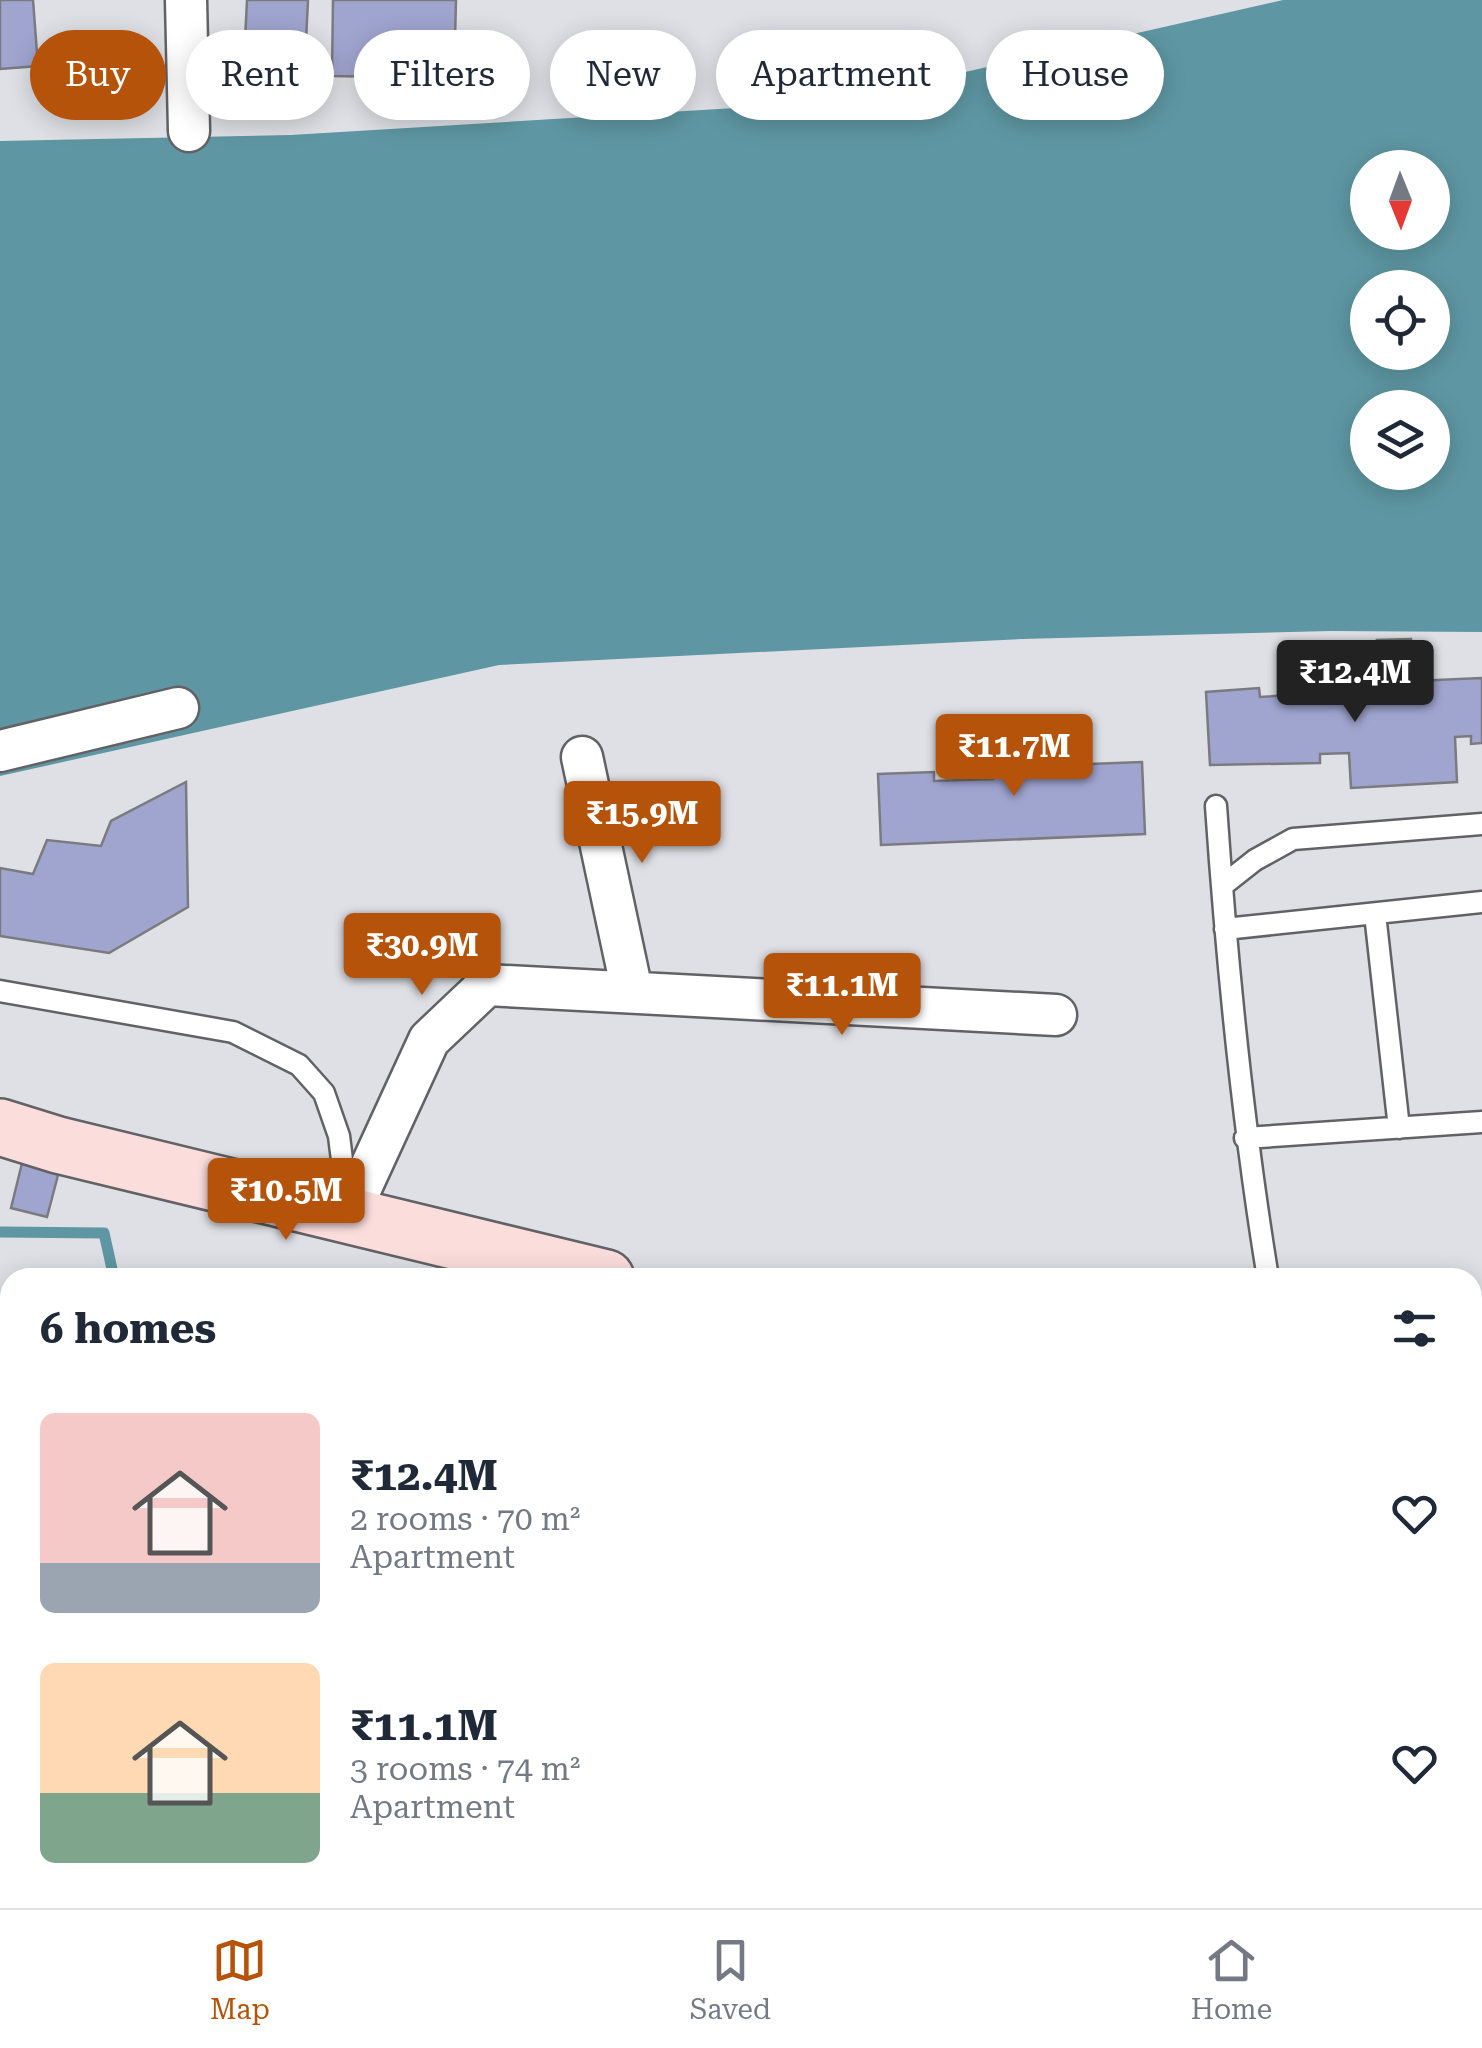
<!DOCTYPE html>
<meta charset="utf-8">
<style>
:root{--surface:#fff;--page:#f2f2f3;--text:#1f2937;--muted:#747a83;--line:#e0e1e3;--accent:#b45309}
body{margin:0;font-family:"Roboto Serif",serif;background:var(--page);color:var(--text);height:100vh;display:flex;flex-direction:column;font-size:38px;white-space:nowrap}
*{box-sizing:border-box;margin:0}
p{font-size:32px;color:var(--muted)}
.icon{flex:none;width:55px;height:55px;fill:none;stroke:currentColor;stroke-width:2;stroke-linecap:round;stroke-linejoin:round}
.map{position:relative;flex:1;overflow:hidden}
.side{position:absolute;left:0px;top:1268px;width:1482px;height:642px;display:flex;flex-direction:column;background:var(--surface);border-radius:30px 30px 0 0;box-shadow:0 5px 25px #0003}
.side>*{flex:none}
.guide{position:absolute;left:30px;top:30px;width:1422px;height:90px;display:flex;gap:20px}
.needle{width:65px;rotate:179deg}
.fabs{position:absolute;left:1350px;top:150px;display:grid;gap:20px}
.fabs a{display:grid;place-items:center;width:100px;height:100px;border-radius:50%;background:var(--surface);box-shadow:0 5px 25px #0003;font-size:50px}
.price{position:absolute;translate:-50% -85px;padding:0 22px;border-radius:10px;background:var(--accent);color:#fff;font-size:32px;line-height:65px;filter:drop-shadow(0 2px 5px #0008)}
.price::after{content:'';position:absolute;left:50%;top:60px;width:30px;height:22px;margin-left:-15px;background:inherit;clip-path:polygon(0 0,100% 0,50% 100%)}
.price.on{background:#222;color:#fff}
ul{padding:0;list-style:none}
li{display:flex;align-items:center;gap:30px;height:250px;padding:0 40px}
li span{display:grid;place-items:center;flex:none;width:280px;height:200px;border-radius:15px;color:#555}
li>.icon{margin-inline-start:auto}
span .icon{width:120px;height:120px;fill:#fffc;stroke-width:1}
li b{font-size:42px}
h2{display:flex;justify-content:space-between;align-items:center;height:120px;padding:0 40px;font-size:42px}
.chip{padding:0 35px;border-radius:45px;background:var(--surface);box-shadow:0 5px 25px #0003;font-size:35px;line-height:90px}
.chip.on{background:var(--accent);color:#fff}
.tab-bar{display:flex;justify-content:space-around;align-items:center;height:140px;border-top:2px solid var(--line);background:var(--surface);font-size:28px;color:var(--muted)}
.tab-bar a{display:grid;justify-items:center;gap:5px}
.tab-bar .on{color:var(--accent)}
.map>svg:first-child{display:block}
</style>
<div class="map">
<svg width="1482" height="1908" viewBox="0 0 1482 1908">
<rect width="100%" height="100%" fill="#dfe0e5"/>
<path fill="#5e97a3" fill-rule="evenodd" d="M1283 0H1482V632L1331 631 1022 639 499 665 0 776V141L291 135 833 102ZM1368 168H1432V232H1368ZM1368 288H1432V352H1368ZM1368 408H1432V472H1368Z"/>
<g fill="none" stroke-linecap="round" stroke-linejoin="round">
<path stroke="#5e97a3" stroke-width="11" d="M0 1232 104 1233 114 1278
M1144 1900 1158 1908"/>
</g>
<path fill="#a0a5d0" stroke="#7b7b7f" stroke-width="2.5" d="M0 0H33L38 66 0 69Z
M247 0H308L305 62 244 61Z
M333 0H456L454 78 332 76Z
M1411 639 1414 681 1482 678V743L1471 744V736L1455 737 1457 782 1351 788 1349 753 1320 754V763L1210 765 1206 692 1259 688 1260 697 1333 692V688L1379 685 1377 640Z
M1056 723 1057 763 1033 764V774L1091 772 1090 764 1142 762 1145 834 881 845 878 774 934 772V781L993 779 992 741 1030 739V724Z
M186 782 188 907 109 953 0 936V868L33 874 47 840 101 846 111 821Z
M25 1151 62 1160 47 1217 11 1208Z
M371 1274 419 1275V1278H371Z
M203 1900H258V1908H203Z
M390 1900H433L434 1908H390Z
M438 1900H478L479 1908H438Z
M491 1900H537V1908H491Z
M596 1900H623V1908H596Z
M812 1900H884V1901L812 1903Z"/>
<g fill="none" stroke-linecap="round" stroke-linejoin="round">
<defs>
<path id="lane" d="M1216 806C1227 966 1242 1120 1268 1278
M1222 886 1255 860 1293 839 1482 824
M1375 914 1399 1128
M1225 929 1482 902
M0 991 233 1032 299 1065 324 1093 339 1136 347 1200
M1245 1138 1482 1122"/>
<path id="street" d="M186 0 189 131
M0 751 178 708
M582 757 632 991
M349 1214 429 1040 487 985 1056 1015
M1472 1513 1482 1511
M0 1543H10
M1472 1656 1482 1655
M0 1743H10
M0 1867H10
M175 1900 176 1908
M777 1900 778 1908
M969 1900 970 1908
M1058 1900 1073 1908
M1344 1900 1345 1908"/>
<path id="secondary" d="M0 1127 58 1145 606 1278
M1472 1405 1482 1403"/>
</defs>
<use href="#lane" stroke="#626266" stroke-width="25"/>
<use href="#street" stroke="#626266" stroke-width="45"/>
<use href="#secondary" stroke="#626266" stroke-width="60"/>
<use href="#lane" stroke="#fff" stroke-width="20"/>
<use href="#street" stroke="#fff" stroke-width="40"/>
<use href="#secondary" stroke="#fbdddc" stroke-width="55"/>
</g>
</svg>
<div class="fabs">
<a><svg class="needle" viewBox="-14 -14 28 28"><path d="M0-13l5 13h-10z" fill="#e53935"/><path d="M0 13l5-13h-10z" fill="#747a83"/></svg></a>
<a><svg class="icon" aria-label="locate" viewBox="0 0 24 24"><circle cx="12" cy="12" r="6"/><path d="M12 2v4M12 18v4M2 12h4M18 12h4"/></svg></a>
<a><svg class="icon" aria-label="layers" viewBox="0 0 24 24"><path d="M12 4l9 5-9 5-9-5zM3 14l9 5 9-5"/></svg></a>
</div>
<b class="price on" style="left:1355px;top:725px">₹12.4M</b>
<b class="price" style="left:1014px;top:799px">₹11.7M</b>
<b class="price" style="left:642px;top:866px">₹15.9M</b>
<b class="price" style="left:422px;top:998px">₹30.9M</b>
<b class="price" style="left:842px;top:1038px">₹11.1M</b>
<b class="price" style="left:286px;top:1243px">₹10.5M</b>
<div class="guide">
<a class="chip on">Buy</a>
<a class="chip">Rent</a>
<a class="chip">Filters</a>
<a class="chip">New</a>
<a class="chip">Apartment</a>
<a class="chip">House</a>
</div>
<section class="side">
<h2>6 homes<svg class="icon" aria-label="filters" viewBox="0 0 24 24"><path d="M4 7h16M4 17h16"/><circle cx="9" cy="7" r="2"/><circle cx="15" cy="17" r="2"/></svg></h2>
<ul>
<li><span style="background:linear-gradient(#f6c9c9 75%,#9aa5b1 0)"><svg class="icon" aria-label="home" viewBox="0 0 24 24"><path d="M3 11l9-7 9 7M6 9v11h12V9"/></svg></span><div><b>₹12.4M</b><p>2 rooms · 70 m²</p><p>Apartment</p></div><svg class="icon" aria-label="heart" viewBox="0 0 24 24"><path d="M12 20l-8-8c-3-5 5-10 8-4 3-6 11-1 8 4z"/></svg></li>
<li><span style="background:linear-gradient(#ffd9b3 65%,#7fa58c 0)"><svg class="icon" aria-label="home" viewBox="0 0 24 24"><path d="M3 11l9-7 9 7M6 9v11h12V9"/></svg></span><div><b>₹11.1M</b><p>3 rooms · 74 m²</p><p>Apartment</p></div><svg class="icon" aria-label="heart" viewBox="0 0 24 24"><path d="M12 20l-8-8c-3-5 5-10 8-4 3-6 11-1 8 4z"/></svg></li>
</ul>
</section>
</div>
<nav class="tab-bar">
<a class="on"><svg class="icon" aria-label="map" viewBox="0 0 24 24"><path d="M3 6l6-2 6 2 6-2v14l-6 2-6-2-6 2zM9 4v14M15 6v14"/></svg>Map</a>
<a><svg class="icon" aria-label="saved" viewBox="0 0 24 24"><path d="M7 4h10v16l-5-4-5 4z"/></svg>Saved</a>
<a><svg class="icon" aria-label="home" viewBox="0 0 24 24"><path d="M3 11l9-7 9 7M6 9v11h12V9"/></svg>Home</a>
</nav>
